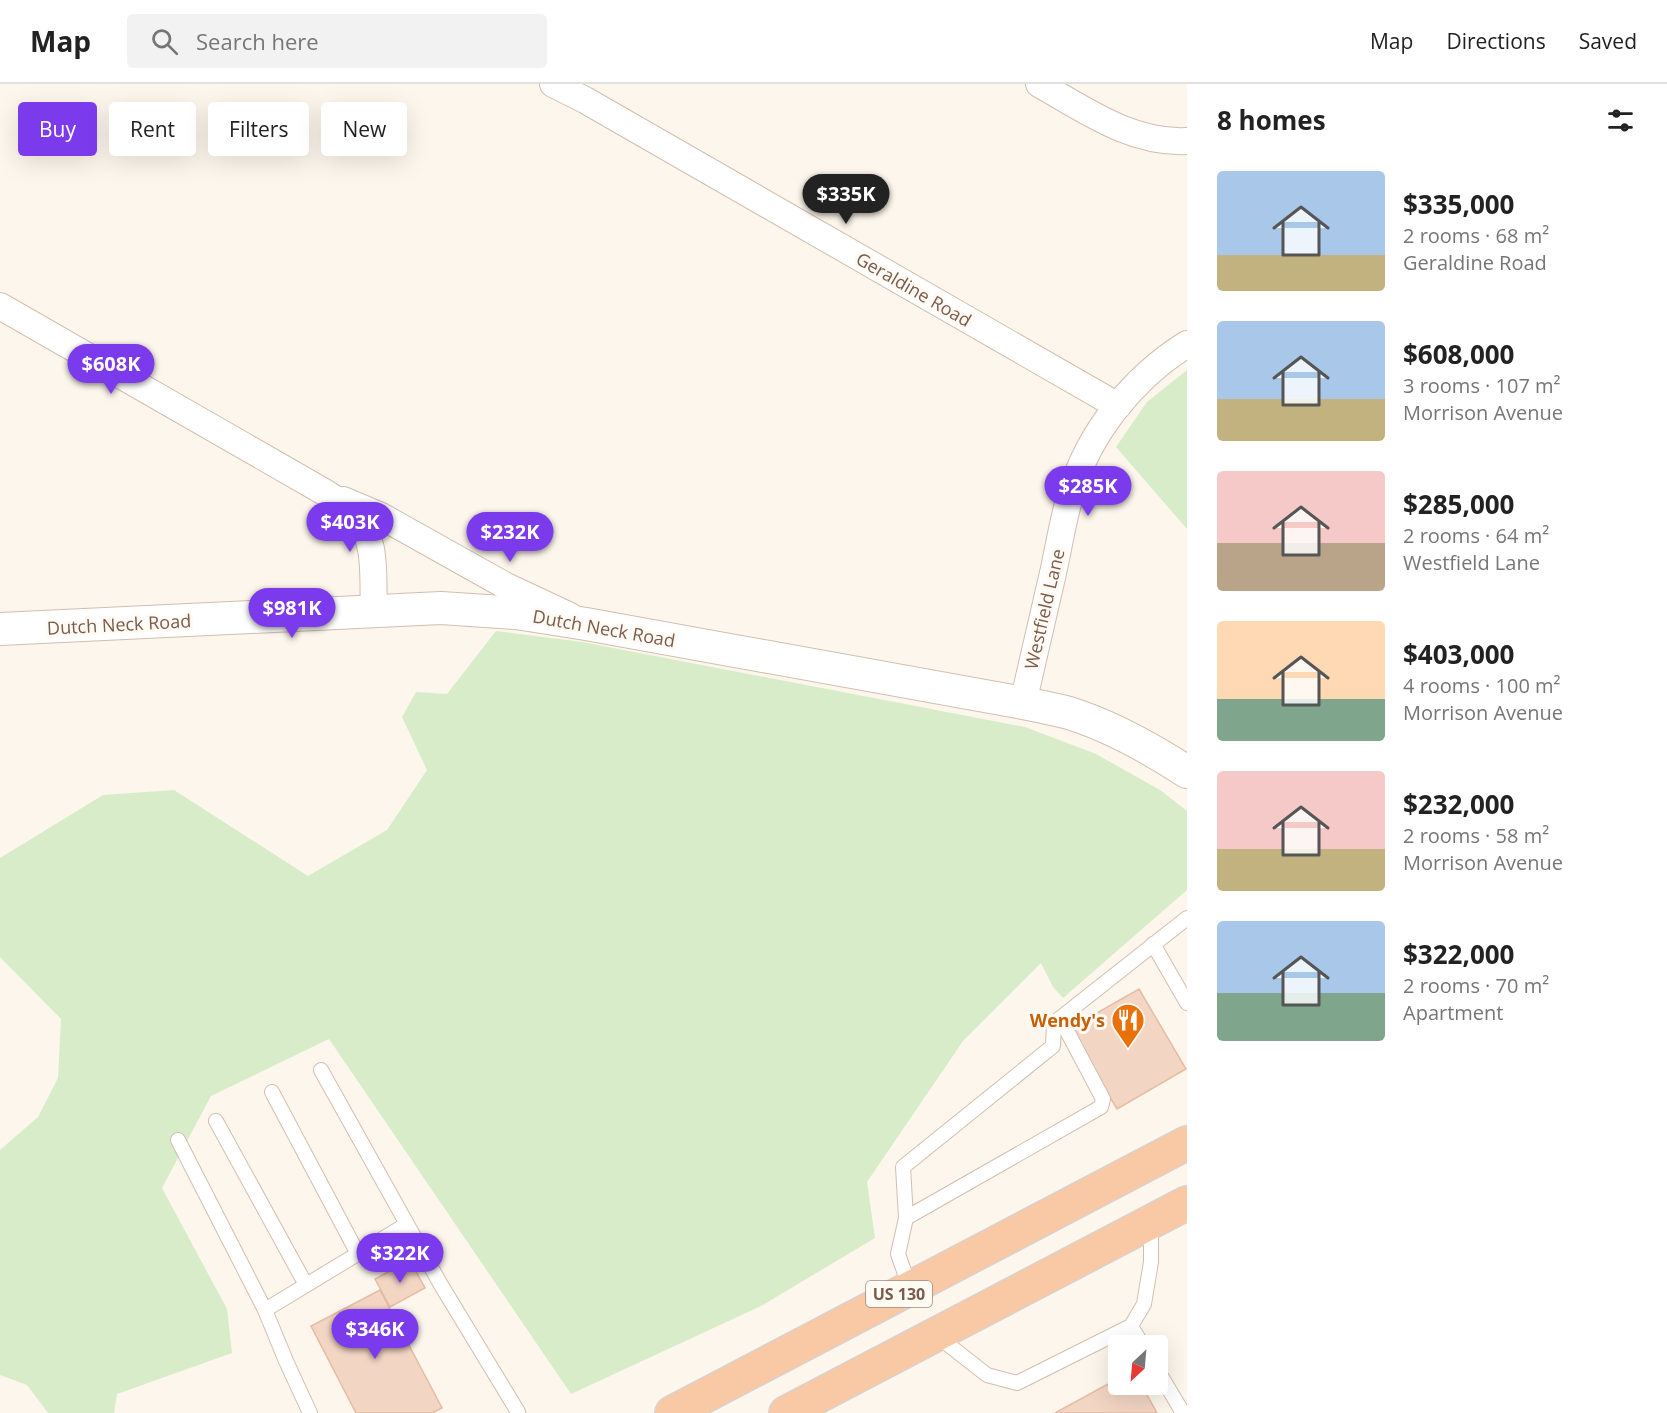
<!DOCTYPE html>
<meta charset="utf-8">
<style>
:root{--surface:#fff;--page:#f2f2f2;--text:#222;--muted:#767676;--line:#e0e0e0;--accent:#7c3aed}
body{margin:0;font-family:"Open Sans",sans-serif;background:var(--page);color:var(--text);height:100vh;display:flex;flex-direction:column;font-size:22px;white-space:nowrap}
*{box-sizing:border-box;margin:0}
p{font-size:20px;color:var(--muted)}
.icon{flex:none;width:33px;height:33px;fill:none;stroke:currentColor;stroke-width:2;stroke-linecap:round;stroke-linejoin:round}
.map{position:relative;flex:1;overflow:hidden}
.details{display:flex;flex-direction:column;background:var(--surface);width:480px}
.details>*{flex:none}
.banner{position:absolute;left:18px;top:18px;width:570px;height:54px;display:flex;gap:12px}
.needle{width:39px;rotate:206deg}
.controls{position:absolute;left:1108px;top:1251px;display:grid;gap:12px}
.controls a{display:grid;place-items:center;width:60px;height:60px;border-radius:6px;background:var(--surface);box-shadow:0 6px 24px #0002;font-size:30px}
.price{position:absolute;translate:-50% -51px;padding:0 14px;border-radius:21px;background:var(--accent);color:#fff;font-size:20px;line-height:39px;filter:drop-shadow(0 2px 3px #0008)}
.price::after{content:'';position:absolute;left:50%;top:36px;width:18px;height:14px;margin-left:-9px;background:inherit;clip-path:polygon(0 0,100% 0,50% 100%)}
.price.active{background:#222;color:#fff}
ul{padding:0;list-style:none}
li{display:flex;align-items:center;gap:18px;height:150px;padding:0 30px}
li span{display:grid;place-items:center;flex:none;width:168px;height:120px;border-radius:6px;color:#555}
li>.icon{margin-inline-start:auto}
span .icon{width:72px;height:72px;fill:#fffc;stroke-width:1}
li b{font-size:26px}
h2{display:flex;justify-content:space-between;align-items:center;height:72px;padding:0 30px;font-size:26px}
.pill{padding:0 21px;border-radius:6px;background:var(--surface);box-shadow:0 6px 24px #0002;font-size:21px;line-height:54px}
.pill.active{background:var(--accent);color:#fff}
header{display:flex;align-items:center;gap:36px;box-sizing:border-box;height:84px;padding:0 30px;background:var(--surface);border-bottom:2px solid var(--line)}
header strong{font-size:28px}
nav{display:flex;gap:33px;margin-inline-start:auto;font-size:21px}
.search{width:420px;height:54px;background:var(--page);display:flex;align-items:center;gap:15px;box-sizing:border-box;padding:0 21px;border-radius:6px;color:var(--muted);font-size:22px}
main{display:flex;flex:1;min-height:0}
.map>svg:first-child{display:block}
</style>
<header>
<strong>Map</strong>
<div class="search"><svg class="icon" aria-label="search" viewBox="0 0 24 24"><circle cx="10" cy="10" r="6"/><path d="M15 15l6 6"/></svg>Search here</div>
<nav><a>Map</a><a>Directions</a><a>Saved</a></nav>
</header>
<main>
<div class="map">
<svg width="1187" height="1329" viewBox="0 0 1187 1329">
<rect width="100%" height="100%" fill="#fdf6ec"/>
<path fill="#d8ecc9" d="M1187 286V445L1116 363 1147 318Z
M496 547 582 558 1025 643 1096 670 1160 706 1187 727V806L1063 914 1053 903 1041 879 963 957 867 1098 875 1154 761 1222 571 1310 329 955 211 1012 162 1104 227 1225 232 1269 117 1310 114 1329H48L27 1301 0 1291V1066L38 1033 58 994 61 935 0 873V774L103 711 174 706 308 792 387 746 427 686 402 633 416 608 447 610Z"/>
<path fill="#f3d5c3" stroke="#e6bba3" stroke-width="1.5" d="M1139 905 1186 985 1117 1025 1069 945Z
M410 1176 425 1204 390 1223 375 1195Z
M380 1206 442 1324 432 1329H356L311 1242Z
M1119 1294V1300H1141L1157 1329H1055Z"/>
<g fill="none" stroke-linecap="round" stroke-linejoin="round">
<defs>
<path id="service" d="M1153 860 1187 919
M321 986 441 1201 518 1328 517 1329
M272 1008 358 1170
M216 1037 306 1201
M178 1056 265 1226
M906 1134 1101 1023 1103 1015 1060 934
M910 1204 898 1170 906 1134 903 1083 1053 962 1054 939 1187 834
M1131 1242 1143 1262
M936 1251 987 1291 1017 1299 1131 1242 1144 1220 1151 1178V1139
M1158 1287 1183 1329
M310 1329 286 1277 265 1226 407 1140"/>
<path id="minor" d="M553 0 585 16 1118 322
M1039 0C1085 26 1132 60 1187 57
M0 222 326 409C335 415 344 421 352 429 379 453 372 494 374 526
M343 416 381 432 506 502 570 532
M1023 619C1033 575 1043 532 1053 489 1059 462 1063 435 1071 409 1089 348 1134 293 1187 260"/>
<path id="tertiary" d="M0 545 441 524 516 529 586 540 1023 619C1038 622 1054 625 1069 629 1111 642 1150 664 1187 688"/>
<path id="trunk" d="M672 1329 1187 1059
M786 1329 1187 1119"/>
</defs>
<use href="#service" stroke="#d1beb0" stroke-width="16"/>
<use href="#minor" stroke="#d1beb0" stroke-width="28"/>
<use href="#tertiary" stroke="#d1beb0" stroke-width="34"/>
<use href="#trunk" stroke="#dad1cd" stroke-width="36"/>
<use href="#service" stroke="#fff" stroke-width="14"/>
<use href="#minor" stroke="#fff" stroke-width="26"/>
<use href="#tertiary" stroke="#fff" stroke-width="32"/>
<use href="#trunk" stroke="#f9c8a4" stroke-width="33"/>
</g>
<defs>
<symbol id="restaurant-pin" viewBox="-11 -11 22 30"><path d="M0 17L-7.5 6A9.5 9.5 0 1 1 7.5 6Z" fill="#e8710a" stroke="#fffaf3"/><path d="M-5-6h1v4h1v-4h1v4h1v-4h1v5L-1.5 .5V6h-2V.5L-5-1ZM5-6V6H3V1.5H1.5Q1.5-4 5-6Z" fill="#fff"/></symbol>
</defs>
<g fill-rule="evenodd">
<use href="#restaurant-pin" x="1109" y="917" width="38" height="52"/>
</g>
<g text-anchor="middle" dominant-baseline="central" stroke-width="6" stroke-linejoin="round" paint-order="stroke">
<rect fill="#fffaf3" stroke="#a28b7f" stroke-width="1.5" x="866" y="1197" width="66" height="26" rx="4.5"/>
<g font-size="16" font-weight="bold" fill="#7a5c4d">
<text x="899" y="1210">US 130</text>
</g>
<g font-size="18" fill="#7a5c4d" stroke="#fffaf3">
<text transform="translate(914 205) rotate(30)">Geraldine Road</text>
<text transform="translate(1044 525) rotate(-77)">Westfield Lane</text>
<text transform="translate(119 540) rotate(-3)">Dutch Neck Road</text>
<text transform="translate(604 544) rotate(10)">Dutch Neck Road</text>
</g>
<g font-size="18" font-weight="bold" fill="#c56008" stroke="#fffaf3" text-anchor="end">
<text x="1105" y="936">Wendy's</text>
</g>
</g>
</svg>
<div class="controls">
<a><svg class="needle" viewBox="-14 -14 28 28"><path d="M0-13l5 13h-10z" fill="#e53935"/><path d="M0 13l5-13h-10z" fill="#767676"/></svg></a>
</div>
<b class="price active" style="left:846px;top:141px">$335K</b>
<b class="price" style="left:111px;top:311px">$608K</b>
<b class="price" style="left:1088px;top:433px">$285K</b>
<b class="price" style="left:350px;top:469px">$403K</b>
<b class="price" style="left:510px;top:479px">$232K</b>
<b class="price" style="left:292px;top:555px">$981K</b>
<b class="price" style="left:400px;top:1200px">$322K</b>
<b class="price" style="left:375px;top:1276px">$346K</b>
<div class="banner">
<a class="pill active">Buy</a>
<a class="pill">Rent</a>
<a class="pill">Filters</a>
<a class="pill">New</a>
</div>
</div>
<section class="details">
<h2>8 homes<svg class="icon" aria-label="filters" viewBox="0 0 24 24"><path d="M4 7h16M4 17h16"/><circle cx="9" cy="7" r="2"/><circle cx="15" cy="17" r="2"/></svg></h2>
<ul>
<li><span style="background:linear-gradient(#a9c7e8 70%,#c2b280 0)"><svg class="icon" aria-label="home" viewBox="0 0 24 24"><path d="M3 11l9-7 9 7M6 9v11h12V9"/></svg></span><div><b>$335,000</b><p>2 rooms · 68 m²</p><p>Geraldine Road</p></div></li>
<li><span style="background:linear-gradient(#a9c7e8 65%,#c2b280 0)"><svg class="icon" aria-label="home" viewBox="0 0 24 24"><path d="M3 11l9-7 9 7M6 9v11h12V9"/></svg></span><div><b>$608,000</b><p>3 rooms · 107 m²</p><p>Morrison Avenue</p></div></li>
<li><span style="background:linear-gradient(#f6c9c9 60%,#b9a48a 0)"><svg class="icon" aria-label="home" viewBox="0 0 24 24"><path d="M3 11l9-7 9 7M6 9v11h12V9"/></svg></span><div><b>$285,000</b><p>2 rooms · 64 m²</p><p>Westfield Lane</p></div></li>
<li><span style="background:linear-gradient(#ffd9b3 65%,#7fa58c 0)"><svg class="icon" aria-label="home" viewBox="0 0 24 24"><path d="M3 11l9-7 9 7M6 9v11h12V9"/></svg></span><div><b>$403,000</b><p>4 rooms · 100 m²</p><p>Morrison Avenue</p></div></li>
<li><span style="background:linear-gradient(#f6c9c9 65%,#c2b280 0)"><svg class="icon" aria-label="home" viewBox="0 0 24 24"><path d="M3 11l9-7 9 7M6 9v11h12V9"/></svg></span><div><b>$232,000</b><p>2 rooms · 58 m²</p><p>Morrison Avenue</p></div></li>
<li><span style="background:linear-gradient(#a9c7e8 60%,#7fa58c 0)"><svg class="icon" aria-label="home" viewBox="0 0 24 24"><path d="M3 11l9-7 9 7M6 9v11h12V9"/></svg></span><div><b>$322,000</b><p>2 rooms · 70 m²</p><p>Apartment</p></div></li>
</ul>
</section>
</main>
